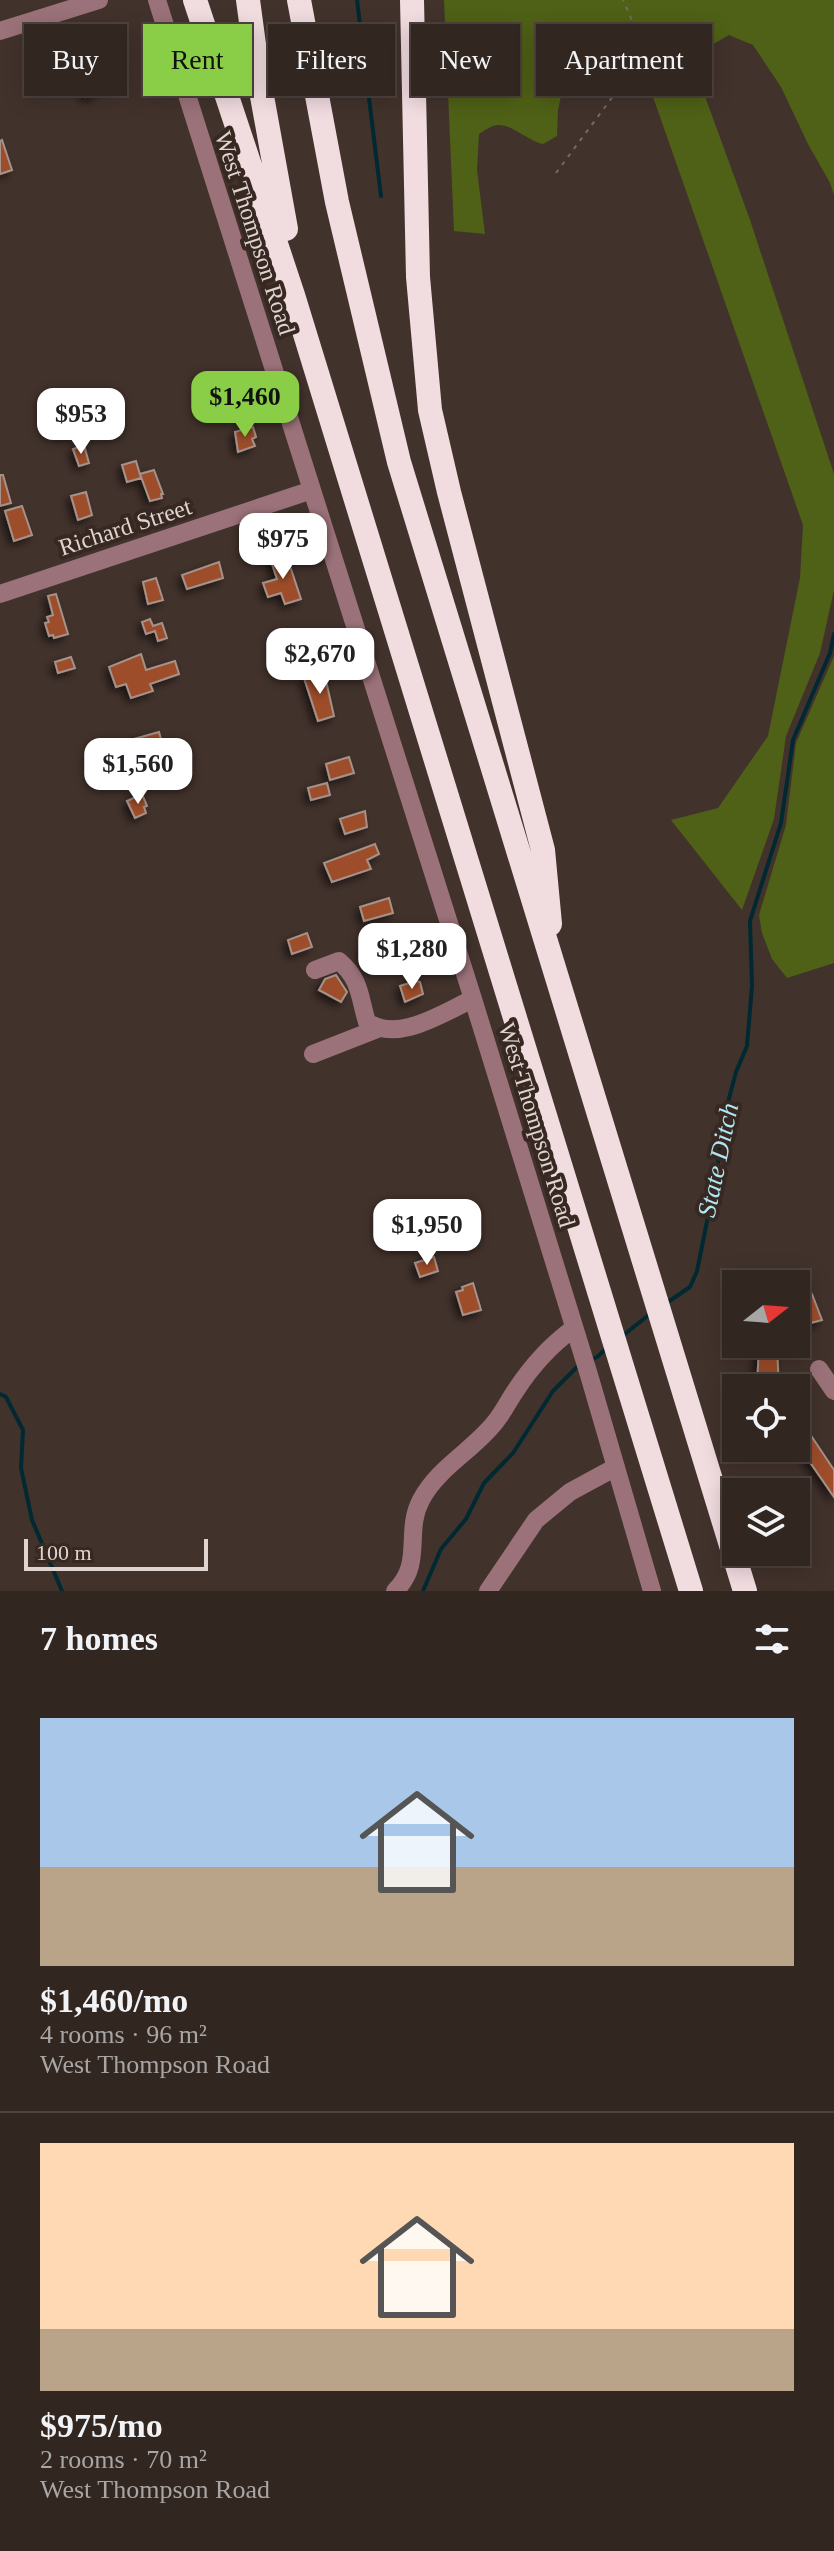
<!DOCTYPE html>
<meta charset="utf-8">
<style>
:root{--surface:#322621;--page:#3d322e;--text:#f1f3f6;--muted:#a8a5a5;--line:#4d433f;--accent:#8ace47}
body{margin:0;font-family:"Times New Roman",serif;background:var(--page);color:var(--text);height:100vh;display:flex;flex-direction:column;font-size:30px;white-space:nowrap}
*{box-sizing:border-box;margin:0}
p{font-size:26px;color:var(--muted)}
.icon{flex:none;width:44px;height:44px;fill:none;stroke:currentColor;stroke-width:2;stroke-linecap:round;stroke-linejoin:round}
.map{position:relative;height:1591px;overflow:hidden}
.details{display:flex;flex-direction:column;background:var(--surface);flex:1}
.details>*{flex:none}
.top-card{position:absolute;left:24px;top:24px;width:786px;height:72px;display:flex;gap:16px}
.needle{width:52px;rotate:73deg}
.buttons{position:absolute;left:722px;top:1270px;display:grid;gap:16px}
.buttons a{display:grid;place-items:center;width:88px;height:88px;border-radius:0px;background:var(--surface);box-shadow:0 4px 20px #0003,0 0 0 2px var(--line);font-size:40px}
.scale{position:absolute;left:24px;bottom:20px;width:184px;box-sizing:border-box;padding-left:8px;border:4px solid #dfd4d0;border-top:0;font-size:22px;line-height:28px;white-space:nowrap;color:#dfd4d0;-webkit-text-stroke:6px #372822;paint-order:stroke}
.price{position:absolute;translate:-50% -68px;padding:0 18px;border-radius:16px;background:#fff;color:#222;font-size:26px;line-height:52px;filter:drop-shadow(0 2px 4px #0008)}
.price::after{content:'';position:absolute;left:50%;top:48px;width:24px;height:18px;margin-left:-12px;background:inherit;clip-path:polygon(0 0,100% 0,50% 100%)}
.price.on{background:var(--accent);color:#111}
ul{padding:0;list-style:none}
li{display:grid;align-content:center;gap:16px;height:424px;padding:0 40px}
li+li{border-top:2px solid var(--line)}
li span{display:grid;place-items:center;height:248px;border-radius:0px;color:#555}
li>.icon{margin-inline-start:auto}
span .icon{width:144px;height:144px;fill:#fffc;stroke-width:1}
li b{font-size:34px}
h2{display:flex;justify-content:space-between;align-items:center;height:96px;padding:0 40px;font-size:34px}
.tag{padding:0 28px;border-radius:0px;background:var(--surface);box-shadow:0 4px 20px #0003,0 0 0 2px var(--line);font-size:28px;line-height:72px}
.tag.on{background:var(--accent);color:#111}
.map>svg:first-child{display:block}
</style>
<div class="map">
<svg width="834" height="1591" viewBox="0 0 834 1591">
<defs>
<filter id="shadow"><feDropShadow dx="-4" dy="4" stdDeviation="4" flood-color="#0009"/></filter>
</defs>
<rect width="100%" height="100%" fill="#42322c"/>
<path fill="#4f6116" d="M444 0H834V195L830 183 808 144 781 87 753 45 729 35 696 54 695 69 749 217 834 474V590L820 653 786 736 774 819 742 910 671 820 718 808 768 736 800 578 803 525 638 54 588 73 563 87 558 110 557 136 543 144C527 141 512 124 498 125 492 125 484 131 479 134L477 170 485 234 454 231Z
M834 656V963L787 978 772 959 762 933 759 915 786 825 796 743Z"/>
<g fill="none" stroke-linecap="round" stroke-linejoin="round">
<path stroke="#002932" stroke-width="4" d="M357 0 381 196
M665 1304 690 1287 697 1271 717 1172 722 1125 736 1072 747 1046 752 986 750 921 781 823 793 740 830 653 834 634
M620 1338 651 1313
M589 1361 597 1357 607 1348
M0 1394 6 1397 23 1430 21 1468 32 1520 62 1591
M423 1591 441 1549 466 1519 484 1483 513 1453 553 1391 580 1364"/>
</g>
<path fill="#9d4d2b" stroke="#a5928a" stroke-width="2" filter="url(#shadow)" d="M119 37 122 46 119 47 120 53 128 77 95 88 97 94 86 97 80 80 110 70 101 43Z
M2 140 12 170 0 174V141Z
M66 394 77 429 62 433 50 399Z
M253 427 256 437 252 439 255 446 238 452 235 432Z
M84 445 89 463 79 466 73 449Z
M136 461 141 478 127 482 122 465Z
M154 470 163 494H161L162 498 150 501 140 474Z
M0 475H3L11 503 0 506Z
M86 492 92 515 78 520 71 496Z
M22 506 32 535 14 541 5 511Z
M286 554 301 599 285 604 281 593 268 597 263 583 277 579 270 558Z
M219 562 223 578 187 589 182 575Z
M156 578 163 600 148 604 143 582Z
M56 594 68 634 54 638 53 635 49 636 45 623 49 622 47 617 53 615 48 596Z
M150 619 153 626 162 623 167 638 158 641 155 631 146 634 142 622Z
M141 654 146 670 175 661 179 674 150 684 153 691 131 698 126 684 116 687 109 667Z
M71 657 75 668 58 673 55 662Z
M324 672 334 716 318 721 304 678Z
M159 732 165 754 140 761 134 739Z
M349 757 354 773 330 780 326 764Z
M327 783 330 795 311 800 308 788Z
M142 794 147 806 144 807 146 813 135 818 127 801Z
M365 811 367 827 345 834 340 819Z
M375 844 379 854 367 860 371 869 332 882 324 863Z
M389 898 393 913 364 921 360 907Z
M307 933 312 947 292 954 288 940Z
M404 937 410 953 369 966 363 950Z
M336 975 347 992 341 1002 319 990 325 979Z
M416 981 420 982 423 994 405 1002 400 986Z
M434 1257 438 1271 420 1277 415 1263Z
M473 1283 481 1310 463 1315 456 1292 463 1290 462 1287Z
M812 1294 822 1320 796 1327V1300Z
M759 1347 777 1348 779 1387 757 1386Z
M796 1413 834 1470V1497L796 1442Z"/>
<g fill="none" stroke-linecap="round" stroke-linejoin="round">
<path stroke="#786964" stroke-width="2" stroke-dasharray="4 6" stroke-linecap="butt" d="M556 173 631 72C644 44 635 27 623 0"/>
<path stroke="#9b7279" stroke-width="18" d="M157 0 473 999 589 1375 652 1591
M0 31 99 0
M0 594 312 490
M315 970 339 961C361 980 359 996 367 1022 399 1043 442 1013 473 999
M313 1054 377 1029
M819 1369 834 1391
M395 1591C424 1563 404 1532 421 1500 438 1467 474 1450 496 1421 504 1411 509 1400 516 1390 531 1367 552 1344 574 1328
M488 1591 536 1520 570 1492 616 1467"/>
<path stroke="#f1dce0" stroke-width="24" d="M195 0 293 295 691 1591
M248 0 258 74 286 229
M299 0 337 202 399 462 745 1591
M412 0 418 277 430 410 449 492 543 850 550 924"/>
</g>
<g text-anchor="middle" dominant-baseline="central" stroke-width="8" stroke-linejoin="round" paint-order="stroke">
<g font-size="24" fill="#dfd4d0" stroke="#372822">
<text transform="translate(255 233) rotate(72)">West Thompson Road</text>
<text transform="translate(125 527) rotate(-18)">Richard Street</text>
<text transform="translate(537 1125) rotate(73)">West Thompson Road</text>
</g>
<g font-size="26" font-style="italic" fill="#afe6f3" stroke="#372822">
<text transform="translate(718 1160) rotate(-78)">State Ditch</text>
</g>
</g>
</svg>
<div class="buttons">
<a><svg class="needle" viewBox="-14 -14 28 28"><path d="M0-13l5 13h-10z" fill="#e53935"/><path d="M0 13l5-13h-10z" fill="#a8a5a5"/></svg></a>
<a><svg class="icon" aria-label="locate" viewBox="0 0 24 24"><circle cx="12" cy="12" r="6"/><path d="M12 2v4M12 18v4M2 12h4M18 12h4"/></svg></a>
<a><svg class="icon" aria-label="layers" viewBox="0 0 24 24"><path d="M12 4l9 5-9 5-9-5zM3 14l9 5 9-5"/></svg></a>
</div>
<div class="scale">100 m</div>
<b class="price on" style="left:245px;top:439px">$1,460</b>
<b class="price" style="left:81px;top:456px">$953</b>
<b class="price" style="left:283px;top:581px">$975</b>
<b class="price" style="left:320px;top:696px">$2,670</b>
<b class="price" style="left:138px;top:806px">$1,560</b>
<b class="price" style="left:412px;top:991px">$1,280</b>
<b class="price" style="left:427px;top:1267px">$1,950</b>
<div class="top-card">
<a class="tag">Buy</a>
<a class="tag on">Rent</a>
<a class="tag">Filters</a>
<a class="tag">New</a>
<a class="tag">Apartment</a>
</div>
</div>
<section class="details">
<h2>7 homes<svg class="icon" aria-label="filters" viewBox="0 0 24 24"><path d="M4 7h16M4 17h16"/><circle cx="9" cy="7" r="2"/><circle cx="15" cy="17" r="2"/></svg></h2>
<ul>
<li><span style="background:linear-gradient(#a9c7e8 60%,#b9a48a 0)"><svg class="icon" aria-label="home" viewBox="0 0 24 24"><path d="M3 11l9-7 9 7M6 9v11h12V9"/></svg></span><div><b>$1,460/mo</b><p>4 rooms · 96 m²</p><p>West Thompson Road</p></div></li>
<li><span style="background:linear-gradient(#ffd9b3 75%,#b9a48a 0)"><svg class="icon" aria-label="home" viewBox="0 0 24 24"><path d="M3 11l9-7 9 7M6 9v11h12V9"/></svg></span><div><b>$975/mo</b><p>2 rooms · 70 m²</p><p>West Thompson Road</p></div></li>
</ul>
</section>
